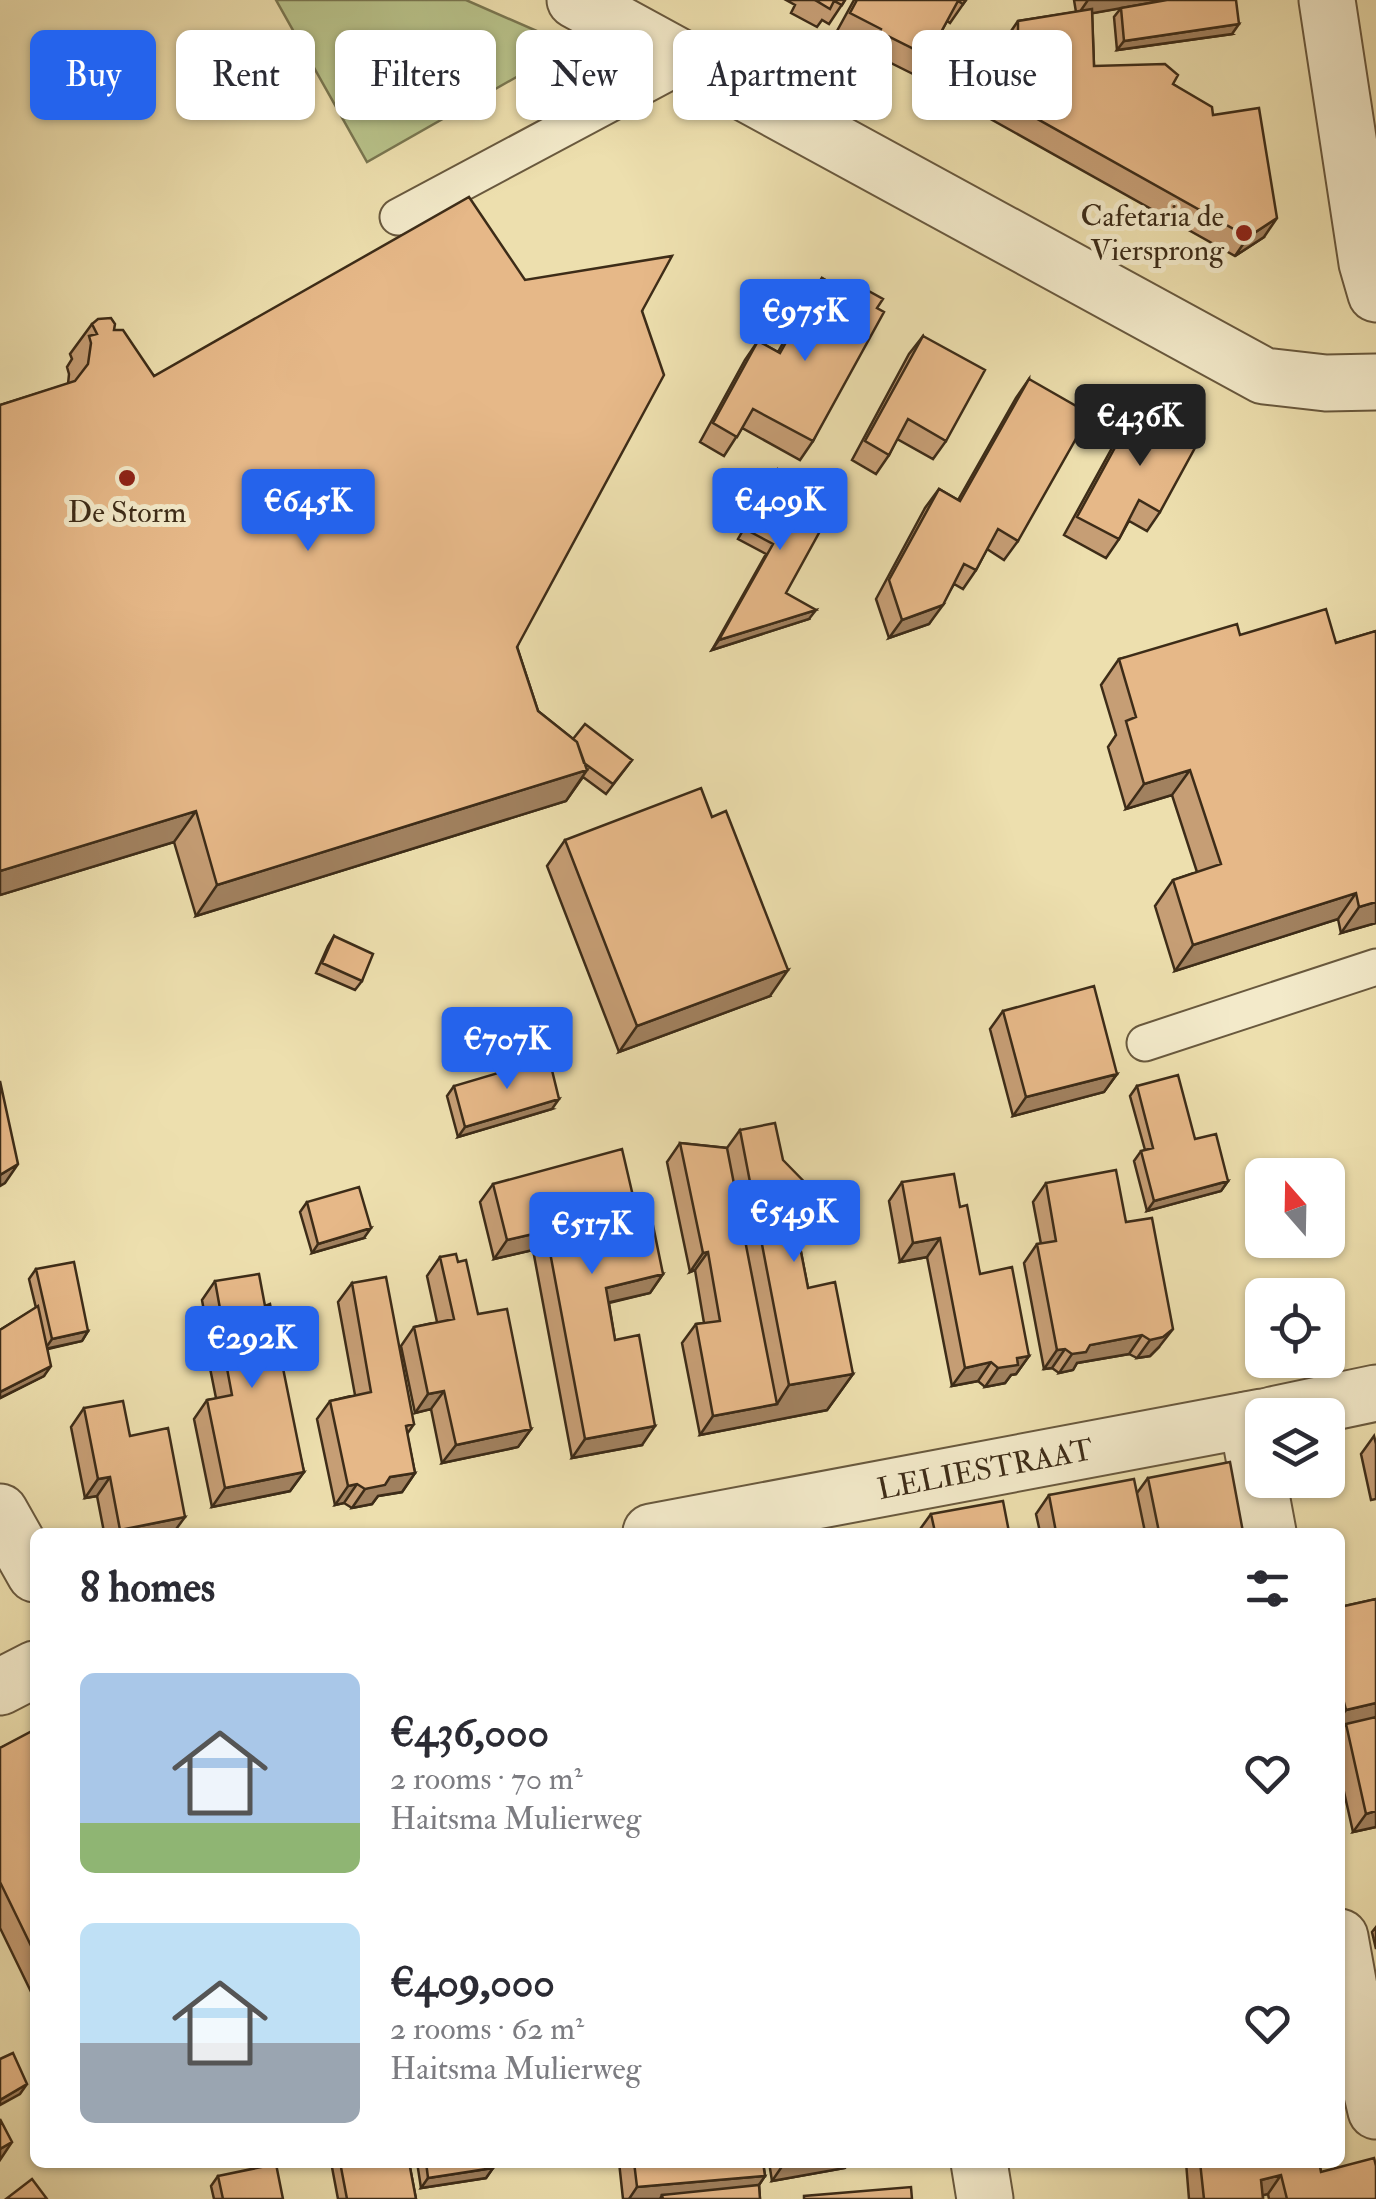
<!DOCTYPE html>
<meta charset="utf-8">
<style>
:root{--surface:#fff;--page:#f7f7f7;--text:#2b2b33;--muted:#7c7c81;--accent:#2563eb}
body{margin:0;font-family:"IM FELL Double Pica",serif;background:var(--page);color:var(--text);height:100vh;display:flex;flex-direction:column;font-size:38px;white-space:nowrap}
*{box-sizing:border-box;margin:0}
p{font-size:32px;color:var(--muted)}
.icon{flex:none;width:55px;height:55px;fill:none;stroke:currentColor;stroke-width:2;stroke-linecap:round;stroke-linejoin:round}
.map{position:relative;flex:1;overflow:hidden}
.details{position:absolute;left:30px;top:1528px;width:1315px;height:640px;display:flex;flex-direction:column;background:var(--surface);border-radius:15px;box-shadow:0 2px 8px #0004}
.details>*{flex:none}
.guide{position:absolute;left:30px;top:30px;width:1318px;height:90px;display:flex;gap:20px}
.needle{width:65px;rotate:340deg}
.controls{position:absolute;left:1245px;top:1158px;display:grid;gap:20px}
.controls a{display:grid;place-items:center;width:100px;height:100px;border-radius:15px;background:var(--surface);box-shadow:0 2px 8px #0004;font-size:50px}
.price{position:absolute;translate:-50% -85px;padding:0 22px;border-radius:10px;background:var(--accent);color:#fff;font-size:32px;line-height:65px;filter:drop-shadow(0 2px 5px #0008)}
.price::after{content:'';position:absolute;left:50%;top:60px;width:30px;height:22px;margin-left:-15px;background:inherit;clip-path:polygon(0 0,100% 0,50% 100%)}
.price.selected{background:#222;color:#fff}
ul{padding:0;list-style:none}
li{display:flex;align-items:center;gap:30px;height:250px;padding:0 50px}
li span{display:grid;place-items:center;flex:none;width:280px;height:200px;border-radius:15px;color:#555}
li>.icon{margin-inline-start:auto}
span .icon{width:120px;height:120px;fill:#fffc;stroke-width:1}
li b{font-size:42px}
h2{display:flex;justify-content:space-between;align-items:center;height:120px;padding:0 50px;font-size:42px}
.pill{padding:0 35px;border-radius:15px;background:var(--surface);box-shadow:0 2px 8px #0004;font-size:35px;line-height:90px}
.pill.selected{background:var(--accent);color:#fff}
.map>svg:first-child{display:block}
</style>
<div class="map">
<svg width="1376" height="2199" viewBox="0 0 1376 2199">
<rect width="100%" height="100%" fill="#eddfae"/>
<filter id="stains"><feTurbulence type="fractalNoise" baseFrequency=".002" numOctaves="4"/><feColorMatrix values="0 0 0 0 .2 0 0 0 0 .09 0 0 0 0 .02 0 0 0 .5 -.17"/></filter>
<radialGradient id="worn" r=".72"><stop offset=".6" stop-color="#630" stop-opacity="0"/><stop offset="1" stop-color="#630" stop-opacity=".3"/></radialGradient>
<path fill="#b8c28a" stroke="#7a7751" stroke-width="2.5" d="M276 0H466L571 46 367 162Z"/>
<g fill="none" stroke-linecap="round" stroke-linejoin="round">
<defs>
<path id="service" d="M398 217 690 61
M1145 1043 1376 967"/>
<g id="minor">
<path d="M575 0 1264 376 1326 383 1376 382"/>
<path d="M1327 0 1367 263 1376 294"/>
<path d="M1272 1415 1376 1393"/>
<path d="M1247 1420 1268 1532"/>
<path d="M0 1512 35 1574"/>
<path id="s1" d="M651 1532 1262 1417"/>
<path d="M0 1687 35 1669"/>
<path d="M1340 1937 1357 2031 1376 2111"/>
<path d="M979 2162 985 2199"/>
</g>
</defs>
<use href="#service" stroke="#69593e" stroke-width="39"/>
<use href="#minor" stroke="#69593e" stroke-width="59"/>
<use href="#service" stroke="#f3eaca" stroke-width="35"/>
<use href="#minor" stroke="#f3eaca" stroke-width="55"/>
</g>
<path fill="#c69e75" stroke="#3d2c18" stroke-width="2.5" d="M786 0H845L829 24 822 20 817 27 791 13 795 5Z
M854 0H966L950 23 947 21 928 56 915 75 867 51 868 48 837 31Z
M1074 0H1167L1232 34 1117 50 1114 17 1121 8 1092 13 1094 66 1173 84 1213 115 1264 237 1235 256 987 117 1015 69 1005 62V40L1018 21 1076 12Z
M822 278 850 294 856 284 877 308 813 441 800 460 742 428 724 456 700 442 745 360 758 341 778 352 809 296Z
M525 280 642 311 517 647 538 711 573 739 632 760 606 794 583 777 566 801 196 916 174 842 0 895V405L68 384 69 374 67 367 72 359 70 354 92 324 114 330 154 376Z
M923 336 946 441 933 459 897 439 889 455 876 474 852 460 909 354Z
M1029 379 1018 541 1004 560 987 549 976 570 963 589 954 584 929 624 889 638 876 599 925 508 939 489 958 500 1016 398Z
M1141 400 1160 512 1147 531 1129 521 1119 539 1106 558 1064 535 1128 419Z
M777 471 786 593 809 619 712 650 766 554 738 539Z
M1376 631V923L1341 933 1338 919 1175 971 1155 906 1173 880 1197 872 1172 795 1126 809 1108 747 1116 735 1101 685 1119 659 1240 635 1336 643Z
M565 840 770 996 619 1052 547 866Z
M334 936 362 981 355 990 316 973 328 946Z
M1003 1011 1117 1074 1104 1092 1013 1116 990 1029Z
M454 1086 552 1109 458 1137 447 1096Z
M1137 1086 1195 1139 1228 1181 1221 1191 1147 1211 1134 1161 1141 1151 1145 1150 1130 1096Z
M740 1130 800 1247 808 1288 853 1374 827 1410 700 1435 682 1343 696 1324 704 1323 695 1270 690 1272 667 1162 680 1143 727 1148Z
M902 1182 960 1207 980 1274 1029 1356 1016 1374 1011 1375 1005 1383 985 1387 978 1381 952 1386 927 1257 900 1262 889 1201Z
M1046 1183 1126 1222 1159 1347 1150 1356 1137 1358 1129 1354 1077 1363 1073 1370 1059 1373 1052 1368 1044 1369 1024 1263 1037 1244H1041L1033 1202Z
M493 1184 636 1209 663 1274 650 1293 609 1303 615 1340 642 1445 572 1458 533 1250 494 1259 480 1202Z
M307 1202 364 1238 312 1253 300 1212Z
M440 1257 478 1314 531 1429 518 1447 442 1463 431 1409 415 1413 401 1346 414 1327 437 1322 427 1276Z
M36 1269 88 1331 82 1341 48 1349 44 1376 0 1398V1330L36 1308 29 1279Z
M215 1281 265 1306 304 1472 290 1491 212 1507 194 1419 207 1400 216 1398 203 1333 207 1328 202 1300Z
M352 1283 414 1424 407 1434 415 1473 402 1492 378 1496 372 1504 352 1508 344 1503 335 1505 317 1419 330 1401 355 1395 338 1302Z
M84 1408 130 1436 174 1532H104L97 1496 85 1498 71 1427Z
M1374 1436 1376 1444V1499L1371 1500 1361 1454Z
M1148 1478 1243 1532H1040L1036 1514 1049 1495 1137 1493Z
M931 1514 1009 1532H918Z
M1376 1599V1827L1353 1832 1340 1774V1732L1344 1726 1340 1727V1607Z
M35 1732V2000L0 1928V1748Z
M1376 1927V1949L1372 1932Z
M331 2162H409L416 2199H338Z
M417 2162H492L493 2168 486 2178 421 2188Z
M619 2162H763L765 2176 759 2185 760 2199H623Z
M769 2162H848L845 2168 772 2181Z
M1186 2162H1319L1321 2172 1376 2199H1269L1268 2194 1263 2195V2199H1189Z
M218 2176 283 2199H214L211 2186Z"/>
<path fill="#a1815f" stroke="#3d2c18" stroke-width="2.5" d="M1088 0H1167L1077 16Z
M1239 24 1232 34 1117 50 1124 41Z
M1277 218 1264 237 1235 256 1248 237Z
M943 605 929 624 889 638 902 620Z
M816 610 809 619 712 650 719 640Z
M587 770 566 801 196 916 217 885Z
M1190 770 1172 795 1126 809 1144 784Z
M196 811 174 842 0 895V871Z
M1356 893 1338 919 1175 971 1193 945Z
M1376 902V923L1341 933 1359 907Z
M788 970 770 996 619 1052 637 1026Z
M1117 1074 1104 1092 1013 1116 1026 1097Z
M559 1099 552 1109 458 1137 465 1127Z
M18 1164 5 1183 0 1186V1175Z
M1228 1181 1221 1191 1147 1211 1154 1201Z
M827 1210 801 1247 794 1216Z
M371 1228 364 1238 312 1253 318 1244Z
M546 1231 533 1250 494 1259 507 1240Z
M940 1238 927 1257 900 1262 913 1243Z
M708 1252 695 1270 690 1272 703 1253Z
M663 1274 650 1293 593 1306 606 1288Z
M1173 1329 1159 1347 1150 1356 1137 1358 1150 1340Z
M88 1331 82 1341 45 1349 52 1339Z
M1142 1335 1129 1354 1077 1363 1073 1370 1059 1373 1072 1354 1090 1345Z
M1065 1349 1052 1368 1044 1369 1057 1350Z
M1029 1356 1016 1374 1011 1375 1005 1383 985 1387 998 1368 1017 1358Z
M991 1362 978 1381 952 1386 965 1368Z
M51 1366 44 1376 0 1398V1392Z
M853 1374 827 1410 700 1435 713 1416 777 1404 789 1385Z
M444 1391 431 1409 415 1413 428 1394Z
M655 1426 642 1445 572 1458 585 1439Z
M531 1429 518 1447 442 1463 456 1445Z
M304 1472 290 1491 212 1507 225 1488Z
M415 1473 402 1492 378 1496 372 1504 352 1508 365 1489 390 1477Z
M110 1477 97 1496 85 1498 98 1479Z
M357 1484 344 1503 335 1505 348 1486Z
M185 1517 174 1532H119L120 1530Z
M1376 1703V1718L1340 1727V1718L1346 1710Z
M1376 1811V1827L1353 1832 1366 1814Z
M27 2084 20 2094 0 2105V2100Z
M12 2142 0 2160V2149Z
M785 2162H848L845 2168 772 2181Z
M493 2168 486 2178 421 2188 428 2178Z
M1281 2175 1268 2194 1248 2199 1261 2180Z
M765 2176 752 2195H662L660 2199H629L637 2187Z"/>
<path fill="#e6b888" stroke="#3d2c18" stroke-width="2.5" d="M815 0H845L842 5 834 1 830 9Z
M857 0H966L963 4 958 1 928 56 880 32 881 29 850 13Z
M1167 0H1236L1239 24 1124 41 1121 8Z
M1092 9 1094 66 1165 64 1178 75 1173 84 1212 107 1213 115 1259 108 1277 218 1248 237 1000 98 1028 50 1018 44V21Z
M469 197 525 280 672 256 642 311 664 375 517 647 538 711 577 742 587 770 217 885 196 811 0 871V405L75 381 88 364 91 343 89 336 97 334 92 324 98 319 111 318 115 324 114 330H123L154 376Z
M822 278 852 295 856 284 883 299 877 308 884 312 813 441 753 409 737 437 713 423 758 341 780 353Z
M923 336 985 370 946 441 908 419 889 455 865 441Z
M1029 379 1090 414 1018 541 998 529 976 570 964 564 943 605 902 620 889 580 939 489 960 501Z
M1141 400 1202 435 1160 512 1139 500 1119 539 1077 517Z
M777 471 836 502 786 593 816 610 719 640 773 544 745 529Z
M1326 609 1336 643 1376 631V902L1359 907 1356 893 1193 945 1173 880 1221 864 1190 770 1144 784 1126 721 1136 717 1119 659 1237 624 1240 635Z
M585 724 632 760 613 784 584 763 577 742 573 739Z
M701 788 712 817 726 811 788 970 637 1026 565 840Z
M334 936 373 954 362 981 322 963Z
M1094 986 1117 1074 1026 1097 1003 1011Z
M549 1058 559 1099 465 1127 454 1086Z
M1178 1075 1195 1139 1216 1134 1228 1181 1154 1201 1141 1151 1153 1148 1137 1086Z
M0 1081 18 1164 0 1175Z
M775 1123 783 1160 826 1204 827 1210 794 1216 808 1288 835 1282 853 1374 789 1385 740 1130Z
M680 1143 727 1148 777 1404 713 1416 696 1324 720 1321 708 1252 703 1253Z
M622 1149 636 1209 649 1206 663 1274 606 1288 615 1340 639 1335 655 1426 585 1439 546 1231 507 1240 493 1184Z
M1116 1170 1126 1222 1152 1218 1173 1329 1163 1337 1150 1340 1142 1335 1090 1345 1086 1352 1072 1354 1065 1349 1057 1350 1037 1244 1056 1241 1046 1183Z
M954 1174 960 1207 967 1205 980 1274 1012 1267 1029 1356 1017 1358 1018 1365 998 1368 991 1362 965 1368 940 1238 913 1243 902 1182Z
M359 1187 371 1228 318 1244 307 1202Z
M456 1254 458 1262 466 1260 478 1314 507 1309 531 1429 456 1445 444 1391 428 1394 414 1327 454 1319 440 1257Z
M74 1262 88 1331 52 1339 36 1269Z
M259 1274 265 1306 270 1304 304 1472 225 1488 207 1400 232 1395 217 1315 221 1314 215 1281Z
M386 1277 414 1424 406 1426 415 1473 390 1477 385 1485 365 1489 357 1484 348 1486 330 1401 371 1392 352 1283Z
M38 1306 51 1366 0 1392V1330Z
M123 1401 130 1436 168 1428 185 1517 120 1530 110 1477 98 1479 84 1408Z
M1230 1462 1243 1532H1159L1148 1478Z
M1134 1479 1145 1532H1056L1049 1495Z
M1003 1501 1009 1532H935L931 1514Z
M1376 1599V1703L1346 1710 1340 1687V1607Z
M1376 1717V1811L1366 1814 1346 1724Z
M34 1730 35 1732V1954L0 1882V1748Z
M13 2053 27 2084 0 2100V2059Z
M0 2119 12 2142 0 2149Z
M1374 2158 1376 2166V2199H1287L1281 2175 1261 2180 1263 2199H1204L1200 2162H1319L1321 2172Z
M340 2162H409L416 2199H347Z
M426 2162H492L493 2168 428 2178Z
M634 2162H763L765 2176 637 2187Z
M276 2164 283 2199H223L218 2176Z
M32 2179 47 2199H6Z
M759 2185 760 2199H663L662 2195Z
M911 2187 912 2199H804V2196Z"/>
<g fill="#8f2418" stroke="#f3eaca" stroke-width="4">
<circle cx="1244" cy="233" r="10"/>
<circle cx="127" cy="478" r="10"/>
</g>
<g text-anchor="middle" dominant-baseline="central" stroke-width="10" stroke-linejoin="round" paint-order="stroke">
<g font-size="30" fill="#3d2c18" stroke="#f3eaca" text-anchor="end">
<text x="1224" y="216">Cafetaria de<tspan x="1224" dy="34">Viersprong</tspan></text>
<text x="127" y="512" text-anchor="middle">De Storm</text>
</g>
<g font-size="30" fill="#3d2c18" stroke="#f3eaca">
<text stroke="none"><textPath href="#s1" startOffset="340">LELIESTRAAT</textPath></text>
</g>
</g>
<rect width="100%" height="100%" filter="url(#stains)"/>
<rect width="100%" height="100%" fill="url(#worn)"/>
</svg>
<div class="controls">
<a><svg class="needle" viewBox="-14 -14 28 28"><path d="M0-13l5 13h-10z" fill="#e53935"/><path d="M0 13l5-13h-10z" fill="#7c7c81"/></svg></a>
<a><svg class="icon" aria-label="locate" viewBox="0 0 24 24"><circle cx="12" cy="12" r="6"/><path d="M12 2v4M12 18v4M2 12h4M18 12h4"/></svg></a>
<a><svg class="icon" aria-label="layers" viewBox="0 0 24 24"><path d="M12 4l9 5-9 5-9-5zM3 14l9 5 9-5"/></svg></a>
</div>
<b class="price" style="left:805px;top:364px">€975K</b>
<b class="price selected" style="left:1140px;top:469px">€436K</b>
<b class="price" style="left:780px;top:553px">€409K</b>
<b class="price" style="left:308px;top:554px">€645K</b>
<b class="price" style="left:507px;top:1092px">€707K</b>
<b class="price" style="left:794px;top:1265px">€549K</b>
<b class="price" style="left:592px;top:1277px">€517K</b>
<b class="price" style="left:252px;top:1391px">€292K</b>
<div class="guide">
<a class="pill selected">Buy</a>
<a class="pill">Rent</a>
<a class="pill">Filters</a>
<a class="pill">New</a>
<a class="pill">Apartment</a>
<a class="pill">House</a>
</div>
<section class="details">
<h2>8 homes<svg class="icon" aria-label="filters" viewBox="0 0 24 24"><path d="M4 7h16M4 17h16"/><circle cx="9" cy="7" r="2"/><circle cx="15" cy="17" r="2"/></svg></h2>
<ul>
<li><span style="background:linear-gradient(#a9c7e8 75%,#8fb573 0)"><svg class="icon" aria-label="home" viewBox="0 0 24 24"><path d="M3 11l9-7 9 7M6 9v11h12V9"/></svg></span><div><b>€436,000</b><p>2 rooms · 70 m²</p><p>Haitsma Mulierweg</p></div><svg class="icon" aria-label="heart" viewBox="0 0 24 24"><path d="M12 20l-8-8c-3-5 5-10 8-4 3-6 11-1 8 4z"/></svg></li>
<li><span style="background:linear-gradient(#bfe0f5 60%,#9aa5b1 0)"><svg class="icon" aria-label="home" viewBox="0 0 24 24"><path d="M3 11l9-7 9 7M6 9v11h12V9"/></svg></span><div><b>€409,000</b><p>2 rooms · 62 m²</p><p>Haitsma Mulierweg</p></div><svg class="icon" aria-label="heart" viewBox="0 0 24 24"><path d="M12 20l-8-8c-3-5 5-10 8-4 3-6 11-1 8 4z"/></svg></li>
</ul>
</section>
</div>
